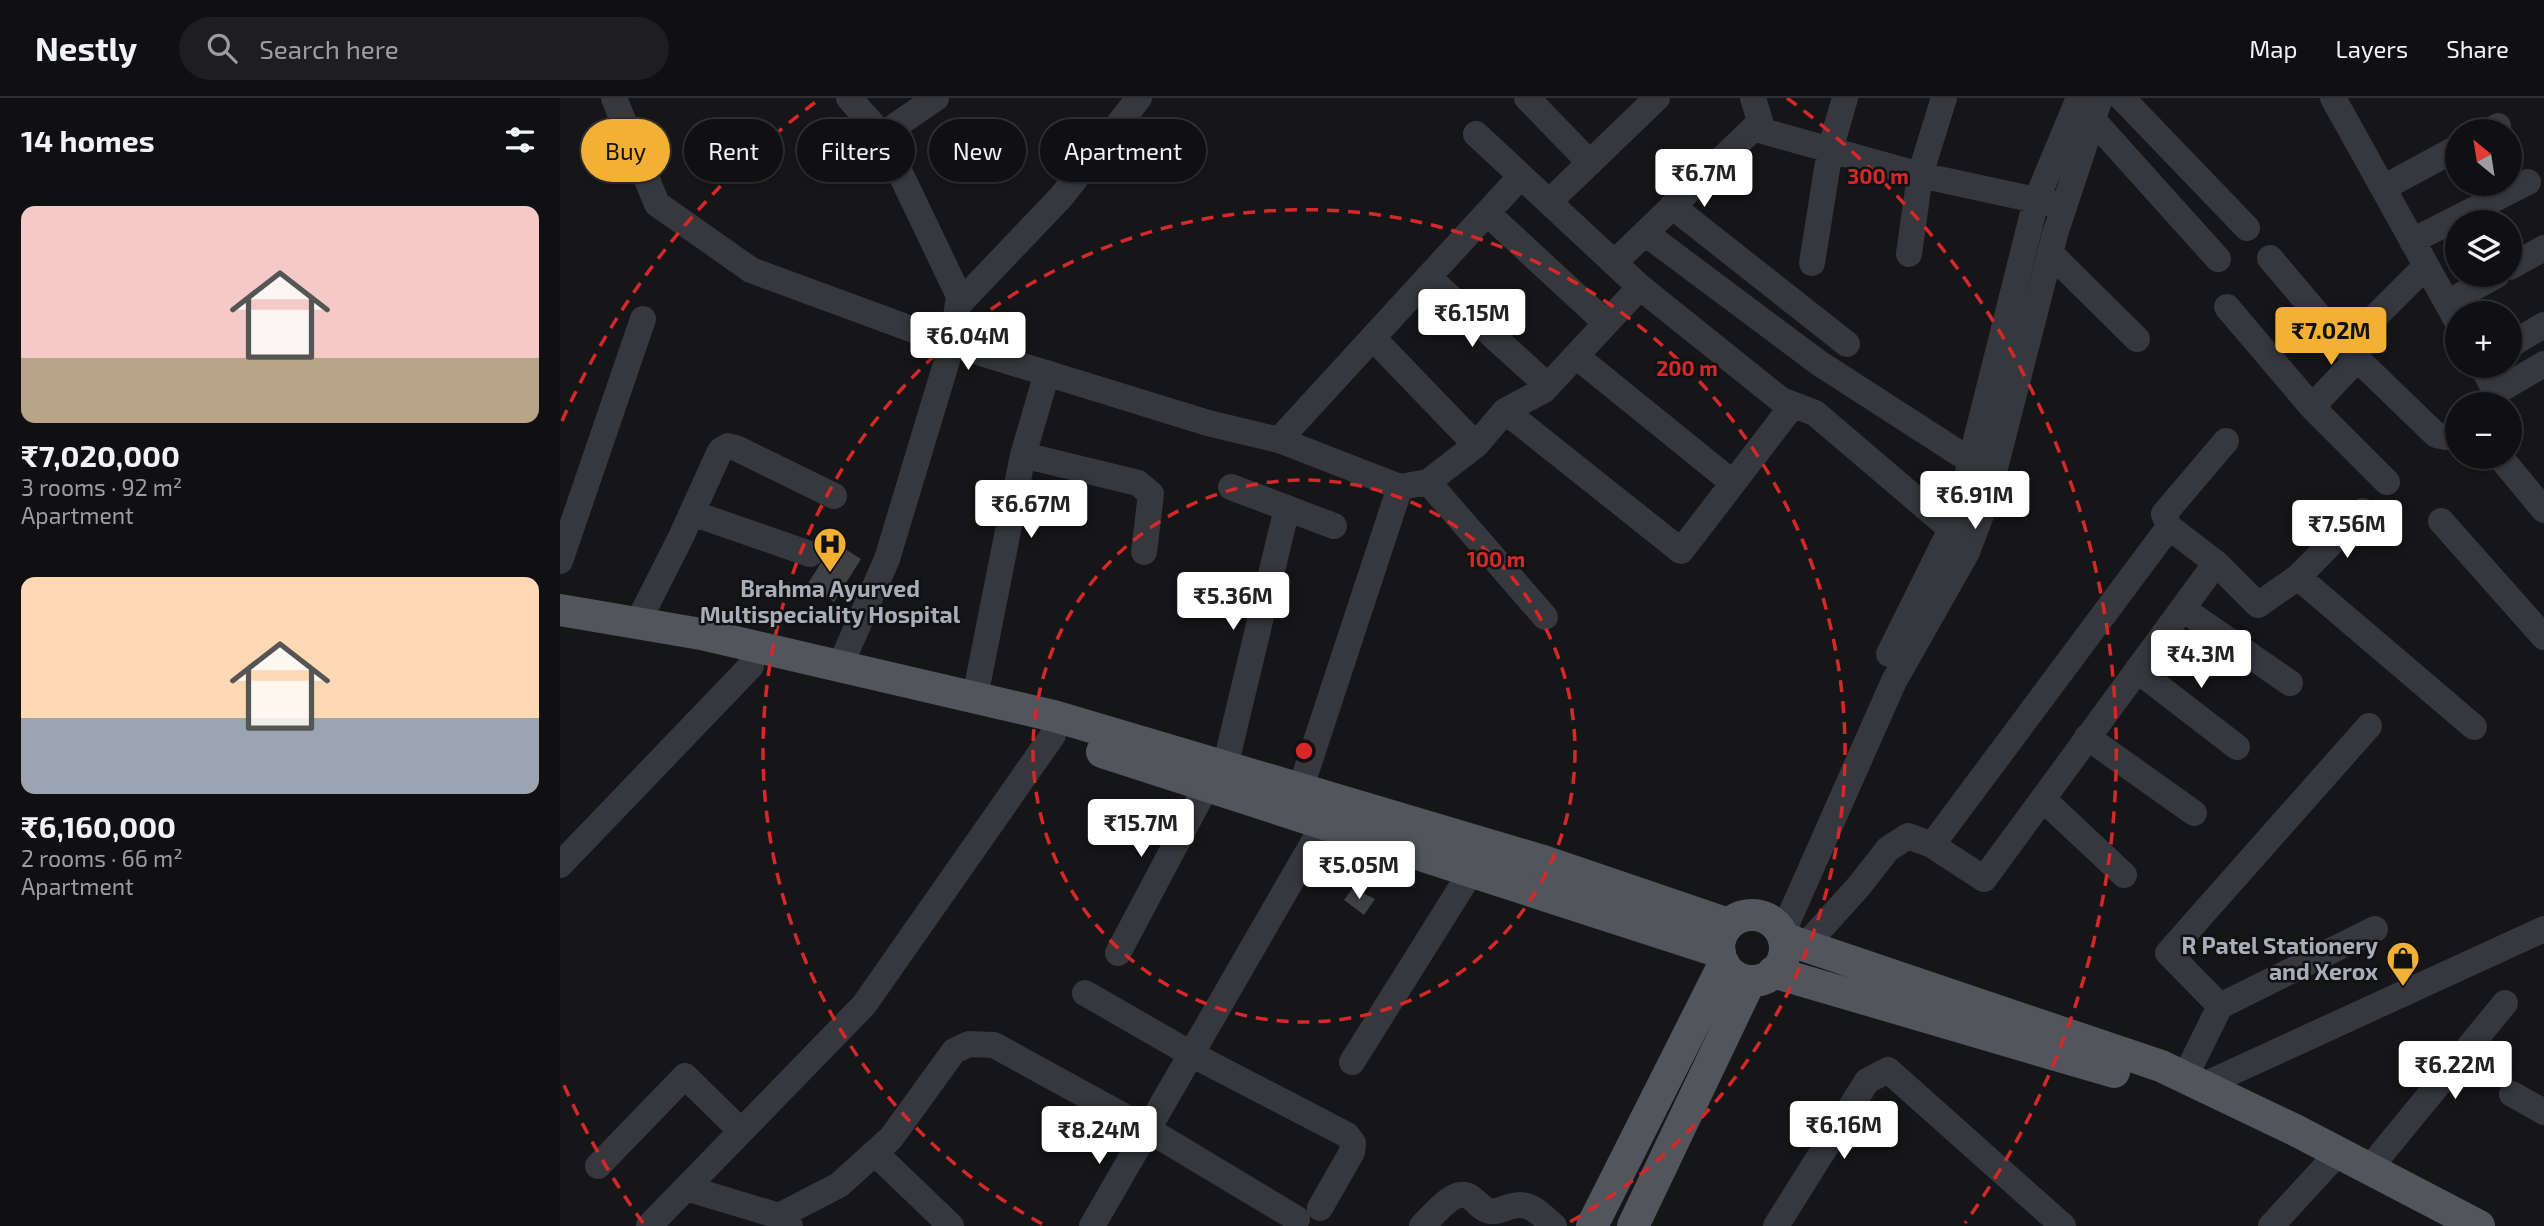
<!DOCTYPE html>
<meta charset="utf-8">
<style>
:root{--surface:#101012;--page:#1e1e20;--text:#f1f3f6;--muted:#9c9d9f;--line:#303032;--accent:#f2b134}
body{margin:0;font-family:"Exo 2",sans-serif;background:var(--page);color:var(--text);height:100vh;display:flex;flex-direction:column;font-size:26px;white-space:nowrap}
*{box-sizing:border-box;margin:0}
p{font-size:23px;color:var(--muted)}
.icon{flex:none;width:38px;height:38px;fill:none;stroke:currentColor;stroke-width:2;stroke-linecap:round;stroke-linejoin:round}
.map{position:relative;flex:1;overflow:hidden}
.drawer{display:flex;flex-direction:column;background:var(--surface);width:560px}
.drawer>*{flex:none}
.guide{position:absolute;left:21px;top:21px;width:665px;height:63px;display:flex;gap:14px}
.needle{width:46px;rotate:330deg}
.fabs{position:absolute;left:1885px;top:21px;display:grid;gap:14px}
.fabs a{display:grid;place-items:center;width:77px;height:77px;border-radius:50%;background:var(--surface);box-shadow:0 2px 5px #0004,0 0 0 2px var(--line);font-size:35px}
.price{position:absolute;translate:-50% -60px;padding:0 16px;border-radius:7px;background:#fff;color:#222;font-size:23px;line-height:46px;filter:drop-shadow(0 2px 4px #0008)}
.price::after{content:'';position:absolute;left:50%;top:42px;width:21px;height:16px;margin-left:-10px;background:inherit;clip-path:polygon(0 0,100% 0,50% 100%)}
.price.current{background:var(--accent);color:#111}
ul{padding:0;list-style:none}
li{display:grid;align-content:center;gap:14px;height:371px;padding:0 21px}
li span{display:grid;place-items:center;height:217px;border-radius:14px;color:#555}
li>.icon{margin-inline-start:auto}
span .icon{width:126px;height:126px;fill:#fffc;stroke-width:1}
li b{font-size:30px}
h2{display:flex;justify-content:space-between;align-items:center;height:84px;padding:0 21px;font-size:30px}
.tag{padding:0 24px;border-radius:32px;background:var(--surface);box-shadow:0 2px 5px #0004,0 0 0 2px var(--line);font-size:24px;line-height:63px}
.tag.current{background:var(--accent);color:#111}
header{display:flex;align-items:center;gap:42px;box-sizing:border-box;height:98px;padding:0 35px;background:var(--surface);border-bottom:2px solid var(--line)}
header strong{font-size:33px}
nav{display:flex;gap:38px;margin-inline-start:auto;font-size:24px}
.search{width:490px;height:63px;background:var(--page);display:flex;align-items:center;gap:18px;box-sizing:border-box;padding:0 24px;border-radius:38px;color:var(--muted);font-size:26px}
main{display:flex;flex:1;min-height:0}
.map>svg:first-child{display:block}
</style>
<header>
<strong>Nestly</strong>
<div class="search"><svg class="icon" aria-label="search" viewBox="0 0 24 24"><circle cx="10" cy="10" r="6"/><path d="M15 15l6 6"/></svg>Search here</div>
<nav><a>Map</a><a>Layers</a><a>Share</a></nav>
</header>
<main>
<section class="drawer">
<h2>14 homes<svg class="icon" aria-label="filters" viewBox="0 0 24 24"><path d="M4 7h16M4 17h16"/><circle cx="9" cy="7" r="2"/><circle cx="15" cy="17" r="2"/></svg></h2>
<ul>
<li><span style="background:linear-gradient(#f6c9c9 70%,#b9a48a 0)"><svg class="icon" aria-label="home" viewBox="0 0 24 24"><path d="M3 11l9-7 9 7M6 9v11h12V9"/></svg></span><div><b>₹7,020,000</b><p>3 rooms · 92 m²</p><p>Apartment</p></div></li>
<li><span style="background:linear-gradient(#ffd9b3 65%,#9aa5b1 0)"><svg class="icon" aria-label="home" viewBox="0 0 24 24"><path d="M3 11l9-7 9 7M6 9v11h12V9"/></svg></span><div><b>₹6,160,000</b><p>2 rooms · 66 m²</p><p>Apartment</p></div></li>
</ul>
</section>
<div class="map">
<svg width="1984" height="1128" viewBox="0 0 1984 1128">
<rect width="100%" height="100%" fill="#161618"/>
<path fill="#404145" d="M274 444 301 461 274 504 247 487Z
M793 790 815 801 804 817 784 802Z"/>
<g fill="none" stroke-linecap="round" stroke-linejoin="round">
<path stroke="#37383d" stroke-width="26" d="M54 0 97 106 191 172 392 246 648 325 719 342 840 389
M967 0 1030 65
M1193 0 1203 33 1360 77 1494 106
M1562 0 1687 130
M1773 0 1897 223
M1533 22 1658 161
M1929 33 1938 28
M916 36 1080 189 1221 302 1255 315 1391 431
M322 37 376 0
M1823 90 1897 50
M989 104 1097 0
M1112 108 1287 246
M927 115 1046 225
M1085 135 1259 265 1411 363
M1852 143 1968 84
M1490 155 1577 241
M1349 156 1360 77 1384 0
M1710 160 1785 249 1876 337 1886 339 1897 334
M1054 165 1200 24
M1252 165 1270 52 1285 0
M1950 169 1984 150
M868 179 988 288
M1887 205 1937 177
M398 207 501 99 579 0
M1667 209 1752 309 1827 384
M813 240 916 347
M1950 247 1984 227
M1785 249 1866 168
M1016 258 1173 385
M1922 268 1936 294
M1924 306 1936 294 1984 266
M1752 309 1797 261
M945 313 1121 453 1233 307
M719 342 961 78
M1666 343 1604 416 1609 429 1656 465 1698 507 1738 479 1914 629
M463 357 578 385 591 396 584 454
M1940 359 1984 412
M868 384 985 519
M671 389 774 428
M132 415 250 456
M1881 423 1984 539
M0 463 83 221
M1738 479 1803 413
M1623 511 1730 585
M77 526 121 439 160 353 168 348 176 350 274 398
M1329 556 1391 431 1409 370 1476 103 1519 0
M280 568 327 461 392 246 399 198 322 37 289 0
M1577 572 1677 649
M415 599 463 357 487 275
M1527 639 1634 715
M665 669 727 410
M740 692 840 389 868 384 916 347 945 313 984 292 1080 189
M1484 702 1564 777
M1372 747 1609 429
M0 767 191 568
M1222 836 1334 583 1407 454 1427 401 1495 136 1540 0
M1244 849 1299 788 1328 751 1348 738 1372 747 1424 781 1656 465
M558 855 646 689
M525 895 631 956 787 1037 793 1045 792 1054 760 1110
M1660 908 1815 831
M792 964 911 774
M1625 979 1660 908 1608 855 1809 628
M1644 987 1984 831
M1952 996 1984 1014
M315 1055 391 1128
M38 1068 125 978 181 1033
M1809 1071 1945 905
M126 1090 219 1118 230 1128
M219 1118 279 1087 331 1040 394 953 409 946 434 947 587 1031 737 1121
M89 1128 304 907 493 637
M532 1128 764 726
M862 1128C873 1118 894 1089 910 1099 918 1104 922 1113 932 1113 939 1114 946 1109 953 1108 970 1103 982 1118 994 1128
M1216 1128 1307 983 1328 972 1503 1128
M1711 1128 1778 1055"/>
<path stroke="#53555c" stroke-width="32" d="M0 512 141 536 494 618 980 762 1168 826
M542 654 1160 854
M1159 850a33 33 0 1 1 66 0a33 33 0 1 1-66 0Z
M1225 841 1601 968 1735 1032 1919 1128
M1213 874 1554 974
M1032 1128 1164 866
M1073 1128 1190 883"/>
</g>
<g fill="none" stroke="#d62828" stroke-width="3.5" stroke-dasharray="12 9">
<circle cx="744" cy="653" r="271"/>
<path d="M482 1126A541 541 0 1 1 1006 1126"/>
<path d="M83 1125A812 812 0 0 1 2 983M2 323A812 812 0 0 1 261 0M1227 0A812 812 0 0 1 1405 1125"/>
</g>
<defs>
<symbol id="hospital-pin" viewBox="-11 -11 22 30"><path d="M0 17L-7.5 6A9.5 9.5 0 1 1 7.5 6Z" fill="#f2b134" stroke="#111113"/><path d="M-5-5h3v3.5h4V-5h3V5h-3V1.5h-4V5h-3Z" fill="#111"/></symbol>
<symbol id="shop-pin" viewBox="-11 -11 22 30"><path d="M0 17L-7.5 6A9.5 9.5 0 1 1 7.5 6Z" fill="#f2b134" stroke="#111113"/><path d="M-5-2.5h2.3a2.7 3.5 0 0 1 5.4 0H5L5.5 6h-11ZM-1.5-2.5h3a1.5 2.3 0 0 0-3 0Z" fill="#111"/></symbol>
</defs>
<g fill-rule="evenodd">
<use href="#hospital-pin" x="251" y="427" width="38" height="52"/>
<use href="#shop-pin" x="1824" y="841" width="38" height="52"/>
</g>
<g text-anchor="middle" dominant-baseline="central" stroke-width="5" stroke-linejoin="round" paint-order="stroke">
<g font-size="23" font-weight="bold" fill="#a8adb8" stroke="#111113">
<text x="270" y="490">Brahma Ayurved<tspan x="270" dy="26">Multispeciality Hospital</tspan></text>
<text x="1818" y="847" text-anchor="end">R Patel Stationery<tspan x="1818" dy="26">and Xerox</tspan></text>
</g>
</g>
<circle cx="744" cy="653" r="10" fill="#d62828" stroke="#111113" stroke-width="3.5"/>
<g font-size="21" text-anchor="middle" font-weight="bold" fill="#d62828" stroke="#111113" stroke-width="5" stroke-linejoin="round" paint-order="stroke">
<text x="1318" y="86">300 m</text>
<text x="1127" y="278">200 m</text>
<text x="936" y="469">100 m</text>
</g>
</svg>
<div class="fabs">
<a><svg class="needle" viewBox="-14 -14 28 28"><path d="M0-13l5 13h-10z" fill="#e53935"/><path d="M0 13l5-13h-10z" fill="#9c9d9f"/></svg></a>
<a><svg class="icon" aria-label="layers" viewBox="0 0 24 24"><path d="M12 4l9 5-9 5-9-5zM3 14l9 5 9-5"/></svg></a>
<a>+</a>
<a>−</a>
</div>
<b class="price" style="left:1144px;top:111px">₹6.7M</b>
<b class="price" style="left:912px;top:251px">₹6.15M</b>
<b class="price current" style="left:1771px;top:269px">₹7.02M</b>
<b class="price" style="left:408px;top:274px">₹6.04M</b>
<b class="price" style="left:1415px;top:433px">₹6.91M</b>
<b class="price" style="left:471px;top:442px">₹6.67M</b>
<b class="price" style="left:1787px;top:462px">₹7.56M</b>
<b class="price" style="left:673px;top:534px">₹5.36M</b>
<b class="price" style="left:1641px;top:592px">₹4.3M</b>
<b class="price" style="left:581px;top:761px">₹15.7M</b>
<b class="price" style="left:799px;top:803px">₹5.05M</b>
<b class="price" style="left:1895px;top:1003px">₹6.22M</b>
<b class="price" style="left:1284px;top:1063px">₹6.16M</b>
<b class="price" style="left:539px;top:1068px">₹8.24M</b>
<div class="guide">
<a class="tag current">Buy</a>
<a class="tag">Rent</a>
<a class="tag">Filters</a>
<a class="tag">New</a>
<a class="tag">Apartment</a>
</div>
</div>
</main>
